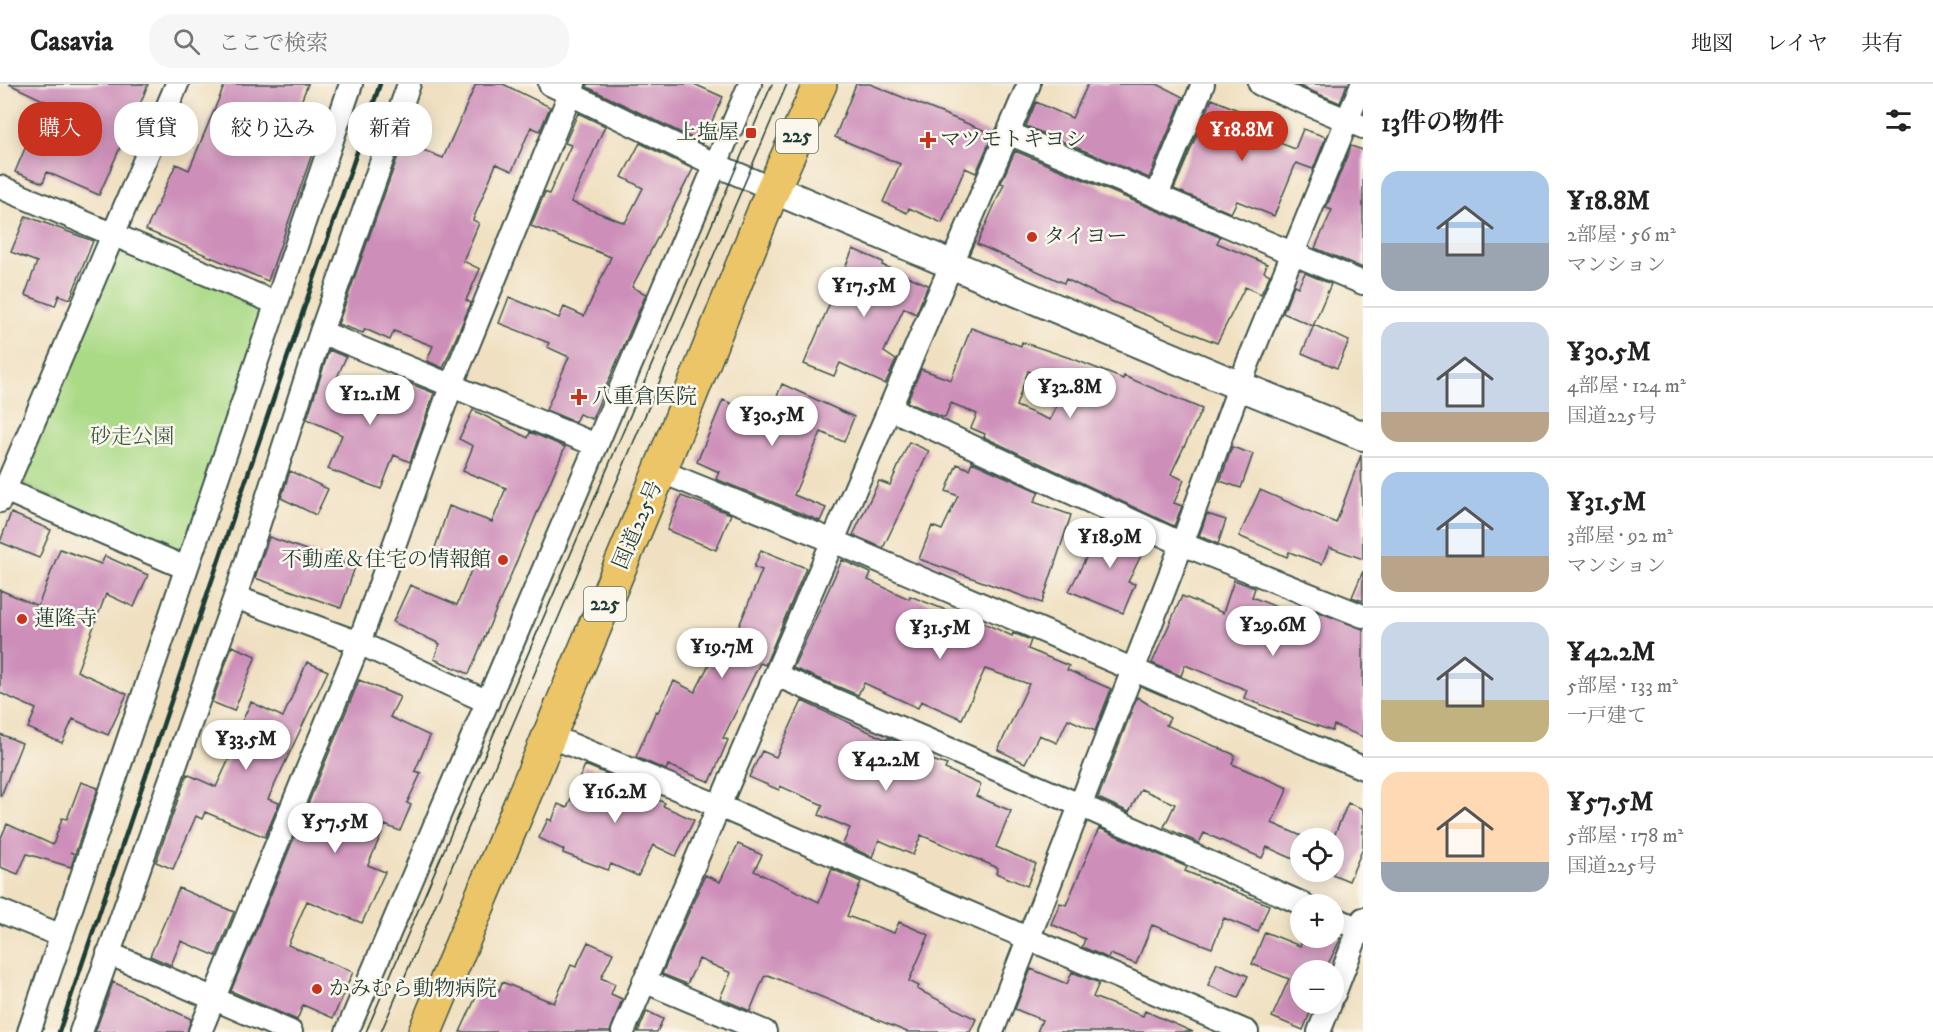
<!DOCTYPE html>
<html lang="ja">
<meta charset="utf-8">
<style>
:root{--surface:#fff;--page:#f6f6f6;--text:#222;--muted:#767676;--line:#e0e0e0;--accent:#c8321e}
body{margin:0;font-family:"IM FELL DW Pica","Noto Serif JP",serif;background:var(--page);color:var(--text);height:100vh;display:flex;flex-direction:column;font-size:22px;white-space:nowrap}
*{box-sizing:border-box;margin:0}
p{font-size:20px;color:var(--muted)}
.icon{flex:none;width:33px;height:33px;fill:none;stroke:currentColor;stroke-width:2;stroke-linecap:round;stroke-linejoin:round}
.map{position:relative;flex:1;overflow:hidden}
.sheet{display:flex;flex-direction:column;background:var(--surface);width:570px}
.sheet>*{flex:none}
.hud{position:absolute;left:18px;top:18px;width:570px;height:54px;display:flex;gap:12px}
.fabs{position:absolute;left:1290px;top:744px;display:grid;gap:12px}
.fabs a{display:grid;place-items:center;width:54px;height:54px;border-radius:50%;background:var(--surface);box-shadow:0 3px 15px #0003;font-size:30px}
.price{position:absolute;translate:-50% -51px;padding:0 14px;border-radius:21px;background:#fff;color:#222;font-size:20px;line-height:39px;filter:drop-shadow(0 2px 3px #0008)}
.price::after{content:'';position:absolute;left:50%;top:36px;width:18px;height:14px;margin-left:-9px;background:inherit;clip-path:polygon(0 0,100% 0,50% 100%)}
.price.on{background:var(--accent);color:#fff}
ul{padding:0;list-style:none}
li{display:flex;align-items:center;gap:18px;height:150px;padding:0 18px}
li+li{border-top:2px solid var(--line)}
li span{display:grid;place-items:center;flex:none;width:168px;height:120px;border-radius:18px;color:#555}
li>.icon{margin-inline-start:auto}
span .icon{width:72px;height:72px;fill:#fffc;stroke-width:1}
li b{font-size:26px}
h2{display:flex;justify-content:space-between;align-items:center;height:72px;padding:0 18px;font-size:26px}
.chip{padding:0 21px;border-radius:24px;background:var(--surface);box-shadow:0 3px 15px #0003;font-size:21px;line-height:54px}
.chip.on{background:var(--accent);color:#fff}
header{display:flex;align-items:center;gap:36px;box-sizing:border-box;height:84px;padding:0 30px;background:var(--surface);border-bottom:2px solid var(--line)}
header strong{font-size:28px}
nav{display:flex;gap:33px;margin-inline-start:auto;font-size:21px}
.search{width:420px;height:54px;background:var(--page);display:flex;align-items:center;gap:15px;box-sizing:border-box;padding:0 21px;border-radius:24px;color:var(--muted);font-size:22px}
main{display:flex;flex:1;min-height:0}
.map>svg:first-child{display:block}
</style>
<header>
<strong>Casavia</strong>
<div class="search"><svg class="icon" aria-label="search" viewBox="0 0 24 24"><circle cx="10" cy="10" r="6"/><path d="M15 15l6 6"/></svg>ここで検索</div>
<nav><a>地図</a><a>レイヤ</a><a>共有</a></nav>
</header>
<main>
<div class="map">
<svg width="1363" height="948" viewBox="0 0 1363 948">
<rect width="100%" height="100%" fill="#fbf7ec"/>
<filter id="ink" filterUnits="userSpaceOnUse"><feTurbulence type="fractalNoise" baseFrequency=".0167" numOctaves="2"/><feDisplacementMap in="SourceGraphic" scale="12" xChannelSelector="R" yChannelSelector="G"/><feConvolveMatrix kernelMatrix="1 2 1 2 8 2 1 2 1" color-interpolation-filters="sRGB"/></filter>
<filter id="wash" filterUnits="userSpaceOnUse"><feTurbulence type="fractalNoise" baseFrequency=".008" numOctaves="4" result="noise"/><feDisplacementMap in="SourceGraphic" scale="24" xChannelSelector="R" yChannelSelector="G"/><feGaussianBlur stdDeviation="1.35" result="paint"/><feColorMatrix in="noise" values="0 0 0 0 0 0 0 0 0 0 0 0 0 0 0 0 0 1.4 0 .05"/><feComposite in="paint" operator="in"/></filter>
<g filter="url(#wash)">
<rect width="100%" height="100%" fill="#f0e0c1"/>
<path fill="#abda87" stroke="#658c5e" stroke-width="1.5" d="M128 165 261 221 265 232 188 461 176 466 25 402 22 391 113 172Z"/>
<g id="blocks">
<path fill="#cd8eb9" fill-rule="evenodd" d="M9 0H148L139 23 146 26 135 51 127 48 99 111 47 88 43 99 15 88 45 17Z
M225 0H308L294 35 321 44 268 197 146 146 176 80 189 86Z
M476 0H503L550 23 540 47 531 43 512 87 496 80 473 136 479 139 463 177 480 185 466 216 471 219 443 284 427 277 433 262 394 247 390 256 365 245 363 249 338 240 403 58 443 74Z
M587 0H694L723 13 702 59 587 3Z
M856 0H870L993 50 976 89 965 84 942 139 909 124 907 129 883 118 900 80 835 53Z
M1088 0H1157L1183 13 1149 94 1026 42 1036 18 1072 34Z
M1295 0H1347L1340 19Z
M1212 15 1259 35 1253 48 1295 65 1303 45 1326 53 1313 85 1296 79 1274 132 1237 117 1231 129 1174 105Z
M578 29 605 42 571 118 625 139 643 104 622 93 640 59 693 85 632 203 646 210 592 335 579 330 575 338 546 326 569 273 547 263 549 259 499 239 509 213 559 234 564 223 584 232 611 173 531 142 545 108 549 110 571 61 565 59Z
M1351 62 1363 66V184L1315 164 1332 126 1326 124Z
M1015 67 1220 153 1217 159 1267 180 1264 188 1270 191 1261 210 1245 203 1217 259 1113 218 1066 195 1064 199 977 160 1004 100 1001 99Z
M26 132 93 157 70 215 59 211 55 222 25 211 37 178 11 168Z
M853 165 883 178 882 181 928 201 916 230 904 224 884 268 896 276 885 300 840 279 834 292 804 280Z
M1305 189 1331 200 1313 242 1283 229 1294 201 1298 203Z
M1314 241 1349 257 1337 284 1302 269Z
M971 244 1021 262 1022 258 1076 276 1123 295 1124 292 1202 325 1171 390 1184 396 1174 419 1182 422 1174 442 984 353 985 350 971 344 977 330 951 319 945 333H942L907 318 921 285 951 296ZM1028 287 1066 300 1050 336 1016 322Z
M329 266 346 273 329 312 364 328 365 325 379 331 393 293 434 309 410 378 394 371 381 405 328 385 342 351 307 335Z
M782 300 854 333 844 358 821 348 794 411 826 424 820 437 716 395 719 388 697 378 723 316 768 335Z
M473 326 528 354 530 348 565 363 469 590 434 575 440 560 393 538 410 501 457 521 472 484 433 470 449 422 492 438 506 404 463 387 473 362 459 355Z
M909 358 929 367 883 464 853 451 879 397 890 401Z
M1232 363 1253 370 1241 404 1220 397Z
M1361 371 1363 475 1329 463 1322 480 1289 468 1287 473 1239 452 1260 406 1336 439Z
M972 378 1039 408 1034 418 1071 431 1042 519 919 475 932 442 942 446 958 412 946 407 957 380 969 385Z
M290 387 328 405 316 431 281 414Z
M681 412 731 430 716 466 667 446Z
M11 429 51 446 39 474 0 458Z
M1207 430 1226 436 1218 460 1199 452Z
M1104 439 1147 459 1128 498 1135 500 1123 529 1069 507Z
M269 453 355 483 341 524 255 494Z
M60 465 101 480 105 472 148 491 134 523 106 510 77 587 127 610 108 651 73 635 62 659 28 644 36 625 0 609V506L38 522Z
M761 466 806 484 765 581 760 579 723 654 728 656 710 698 668 681 666 686 636 673 656 627 658 628 674 597 695 608 726 547 735 552 762 486 754 483Z
M842 476 871 489 868 496 909 515 910 512 961 532 962 529 1012 552 1013 549 1031 556 1028 565 1069 582 1067 586 1111 605 1095 647 1068 635 1057 659 1039 651 1025 679 998 666 1029 600 985 585 962 635 921 617 918 624 864 599 858 611 793 584Z
M1363 487V517L1352 513Z
M1234 496 1255 504 1252 513 1296 531 1300 521 1363 545V653L1334 641 1332 647 1295 634 1244 614 1247 606 1185 581 1181 592 1152 579 1182 512 1223 529Z
M232 562 256 572 234 627 212 618Z
M307 578 328 587 268 715 279 719 265 753 205 728 202 735 196 732 173 785 156 778 187 690 216 703 243 645 239 644 251 618 283 633Z
M359 596 400 613 390 633 430 652 415 687 421 689 407 719 411 721 400 747 385 741 368 781 385 788 362 839 307 817 288 861 353 888 333 934 303 921 297 936 231 907Z
M1137 613 1170 634 1166 641 1235 671 1232 680 1288 704 1272 739 1306 754H1300V778L1267 763 1262 774 1204 749 1199 759 1164 743 1175 720 1141 705 1129 728 1098 714Z
M802 617 887 656 888 654 919 667 917 671 947 681 945 685 981 701 976 712 1011 727 996 763 1036 780 1027 802 996 789 998 784 921 751 913 771 879 756 872 773 843 760 850 744 819 731 823 721 780 702 779 706 749 693 762 667 776 673Z
M0 650 22 659 1 712H0Z
M585 681 656 710 654 714 665 719 663 722 694 736 676 772 653 761 638 792 611 780 608 786 563 769 564 766 539 754 548 735 552 737 558 720 567 724Z
M81 698 98 704 75 770 70 768 75 770 71 783 27 770 18 790 0 783V756L7 740 53 761 62 734 67 735Z
M1348 719 1363 725V764L1349 797 1327 788H1334V752Z
M1099 744 1187 783 1185 787 1269 821 1258 848 1224 834 1212 864 1152 841 1136 880 1110 870 1108 874 1082 863 1085 855 1051 840 1060 819 1066 821Z
M738 760 762 771 754 787 819 818 832 785 861 798 847 832 894 849 899 838 929 851 909 897 919 902 917 905 976 935 970 948H907L768 891 764 893 750 927 720 914 731 889 699 875 687 900 662 890 705 791 720 798Z
M179 804 234 828 216 872 181 857 171 881 150 872Z
M1265 848 1300 862 1304 854H1341L1325 886H1300V920L1312 924 1303 946 1272 933 1289 895 1252 880Z
M588 858 613 869 601 894 615 900 611 910 622 915 610 948H460L482 900 499 907 502 898 554 919 571 881 576 883Z
M1217 879 1248 892 1238 914 1208 901Z
M1031 885 1067 900 1072 888 1099 899 1093 913 1143 932 1145 927 1193 948H1037L1042 936 1015 925Z
M113 898 191 935 187 948H95Z
M647 927 663 935 657 948H638Z"/>
</g>
</g>
<g filter="url(#ink)">
<use href="#blocks" fill-opacity="0" stroke="#3e5549" stroke-width="1.5"/>
<g fill="none" stroke-linecap="round" stroke-linejoin="round">
<defs>
<path id="minor" d="M550 0 716 81 773 105
M1029 0 719 722 1247 948
M1260 0 1363 43
M1008 49 1363 199
M0 103 276 219
M1157 111 1203 0
M321 248 596 361
M891 325 1182 460 1363 532
M660 387 833 457 1363 684
M0 404 186 484
M0 417 177 0
M235 513 359 559 488 618
M776 591 1082 722 1303 820
M550 652 719 722 623 948
M0 827 62 852
M1334 834 1359 845
M108 869 291 948
M644 897 765 948
M1334 910 1363 835
M29 948 351 0
M81 948 235 513 321 248 409 0
M200 948 359 559 452 300 574 0
M347 948 750 0
M992 948 1182 460 1248 279 1362 0
M1319 948 1330 920"/>
<path id="tertiary" d="M773 105 1240 302 1363 352"/>
<path id="trunk" d="M425 948 660 387 773 105 820 0"/>
</defs>
<use href="#minor" stroke="#3e5549" stroke-width="26"/>
<use href="#tertiary" stroke="#3e5549" stroke-width="32"/>
<use href="#trunk" stroke="#3e5549" stroke-width="36"/>
<use href="#minor" stroke="#fff" stroke-width="22"/>
<use href="#tertiary" stroke="#fff" stroke-width="28"/>
<use href="#trunk" stroke="#ecc569" stroke-width="33"/>
<path stroke="#1f3d34" stroke-width="1.5" d="M366 948 772 0
M381 948 787 0"/>
<path stroke="#1f3d34" stroke-width="4.5" d="M59 948 380 0"/>
</g>
</g>
<g fill="#c8321e" stroke="#fbf7ec" stroke-width="2">
<rect x="745" y="43" width="12" height="12" rx="3"/>
<path d="M925 47h6v6h6v6h-6v6h-6v-6h-6v-6h6z"/>
<circle cx="1032" cy="153" r="6"/>
<path d="M576 304h6v6h6v6h-6v6h-6v-6h-6v-6h6z"/>
<circle cx="503" cy="476" r="6"/>
<circle cx="22" cy="535" r="6"/>
<circle cx="317" cy="905" r="6"/>
</g>
<g text-anchor="middle" dominant-baseline="central" stroke-width="5" stroke-linejoin="round" paint-order="stroke">
<g fill="#fbf7ec" stroke="#61756b" stroke-width="1.5">
<rect x="776" y="35" width="42" height="34" rx="4.5"/>
<rect x="584" y="503" width="42" height="34" rx="4.5"/>
</g>
<g font-size="20" font-weight="bold" fill="#1f3d34">
<text x="797" y="52">225</text>
<text x="605" y="520">225</text>
</g>
<g font-size="21" fill="#1f3d34" stroke="#fbf7ec" text-anchor="start">
<text x="739" y="49" text-anchor="end">上塩屋</text>
<text x="940" y="56">マツモトキヨシ</text>
<text x="1044" y="153">タイヨー</text>
<text x="592" y="313">八重倉医院</text>
<text x="491" y="476" text-anchor="end">不動産＆住宅の情報館</text>
<text x="34" y="535">蓮隆寺</text>
<text x="329" y="905">かみむら動物病院</text>
</g>
<g font-size="21" fill="#3b5c45" stroke="#fbf7ec">
<text x="132" y="353">砂走公園</text>
</g>
<g font-size="21" fill="#1f3d34" stroke="#fbf7ec">
<text transform="translate(638 441) rotate(-67)">国道225号</text>
</g>
</g>
</svg>
<div class="fabs">
<a><svg class="icon" aria-label="locate" viewBox="0 0 24 24"><circle cx="12" cy="12" r="6"/><path d="M12 2v4M12 18v4M2 12h4M18 12h4"/></svg></a>
<a>+</a>
<a>−</a>
</div>
<b class="price on" style="left:1242px;top:78px">¥18.8M</b>
<b class="price" style="left:864px;top:234px">¥17.5M</b>
<b class="price" style="left:1070px;top:335px">¥32.8M</b>
<b class="price" style="left:370px;top:342px">¥12.1M</b>
<b class="price" style="left:772px;top:363px">¥30.5M</b>
<b class="price" style="left:1110px;top:485px">¥18.9M</b>
<b class="price" style="left:1273px;top:573px">¥29.6M</b>
<b class="price" style="left:940px;top:576px">¥31.5M</b>
<b class="price" style="left:722px;top:595px">¥19.7M</b>
<b class="price" style="left:246px;top:687px">¥33.5M</b>
<b class="price" style="left:886px;top:708px">¥42.2M</b>
<b class="price" style="left:615px;top:740px">¥16.2M</b>
<b class="price" style="left:335px;top:770px">¥57.5M</b>
<div class="hud">
<a class="chip on">購入</a>
<a class="chip">賃貸</a>
<a class="chip">絞り込み</a>
<a class="chip">新着</a>
</div>
</div>
<section class="sheet">
<h2>13件の物件<svg class="icon" aria-label="filters" viewBox="0 0 24 24"><path d="M4 7h16M4 17h16"/><circle cx="9" cy="7" r="2"/><circle cx="15" cy="17" r="2"/></svg></h2>
<ul>
<li><span style="background:linear-gradient(#a9c7e8 60%,#9aa5b1 0)"><svg class="icon" aria-label="home" viewBox="0 0 24 24"><path d="M3 11l9-7 9 7M6 9v11h12V9"/></svg></span><div><b>¥18.8M</b><p>2部屋 · 56 m²</p><p>マンション</p></div></li>
<li><span style="background:linear-gradient(#c9d6e8 75%,#b9a48a 0)"><svg class="icon" aria-label="home" viewBox="0 0 24 24"><path d="M3 11l9-7 9 7M6 9v11h12V9"/></svg></span><div><b>¥30.5M</b><p>4部屋 · 124 m²</p><p>国道225号</p></div></li>
<li><span style="background:linear-gradient(#a9c7e8 70%,#b9a48a 0)"><svg class="icon" aria-label="home" viewBox="0 0 24 24"><path d="M3 11l9-7 9 7M6 9v11h12V9"/></svg></span><div><b>¥31.5M</b><p>3部屋 · 92 m²</p><p>マンション</p></div></li>
<li><span style="background:linear-gradient(#c9d6e8 65%,#c2b280 0)"><svg class="icon" aria-label="home" viewBox="0 0 24 24"><path d="M3 11l9-7 9 7M6 9v11h12V9"/></svg></span><div><b>¥42.2M</b><p>5部屋 · 133 m²</p><p>一戸建て</p></div></li>
<li><span style="background:linear-gradient(#ffd9b3 75%,#9aa5b1 0)"><svg class="icon" aria-label="home" viewBox="0 0 24 24"><path d="M3 11l9-7 9 7M6 9v11h12V9"/></svg></span><div><b>¥57.5M</b><p>5部屋 · 178 m²</p><p>国道225号</p></div></li>
</ul>
</section>
</main>
